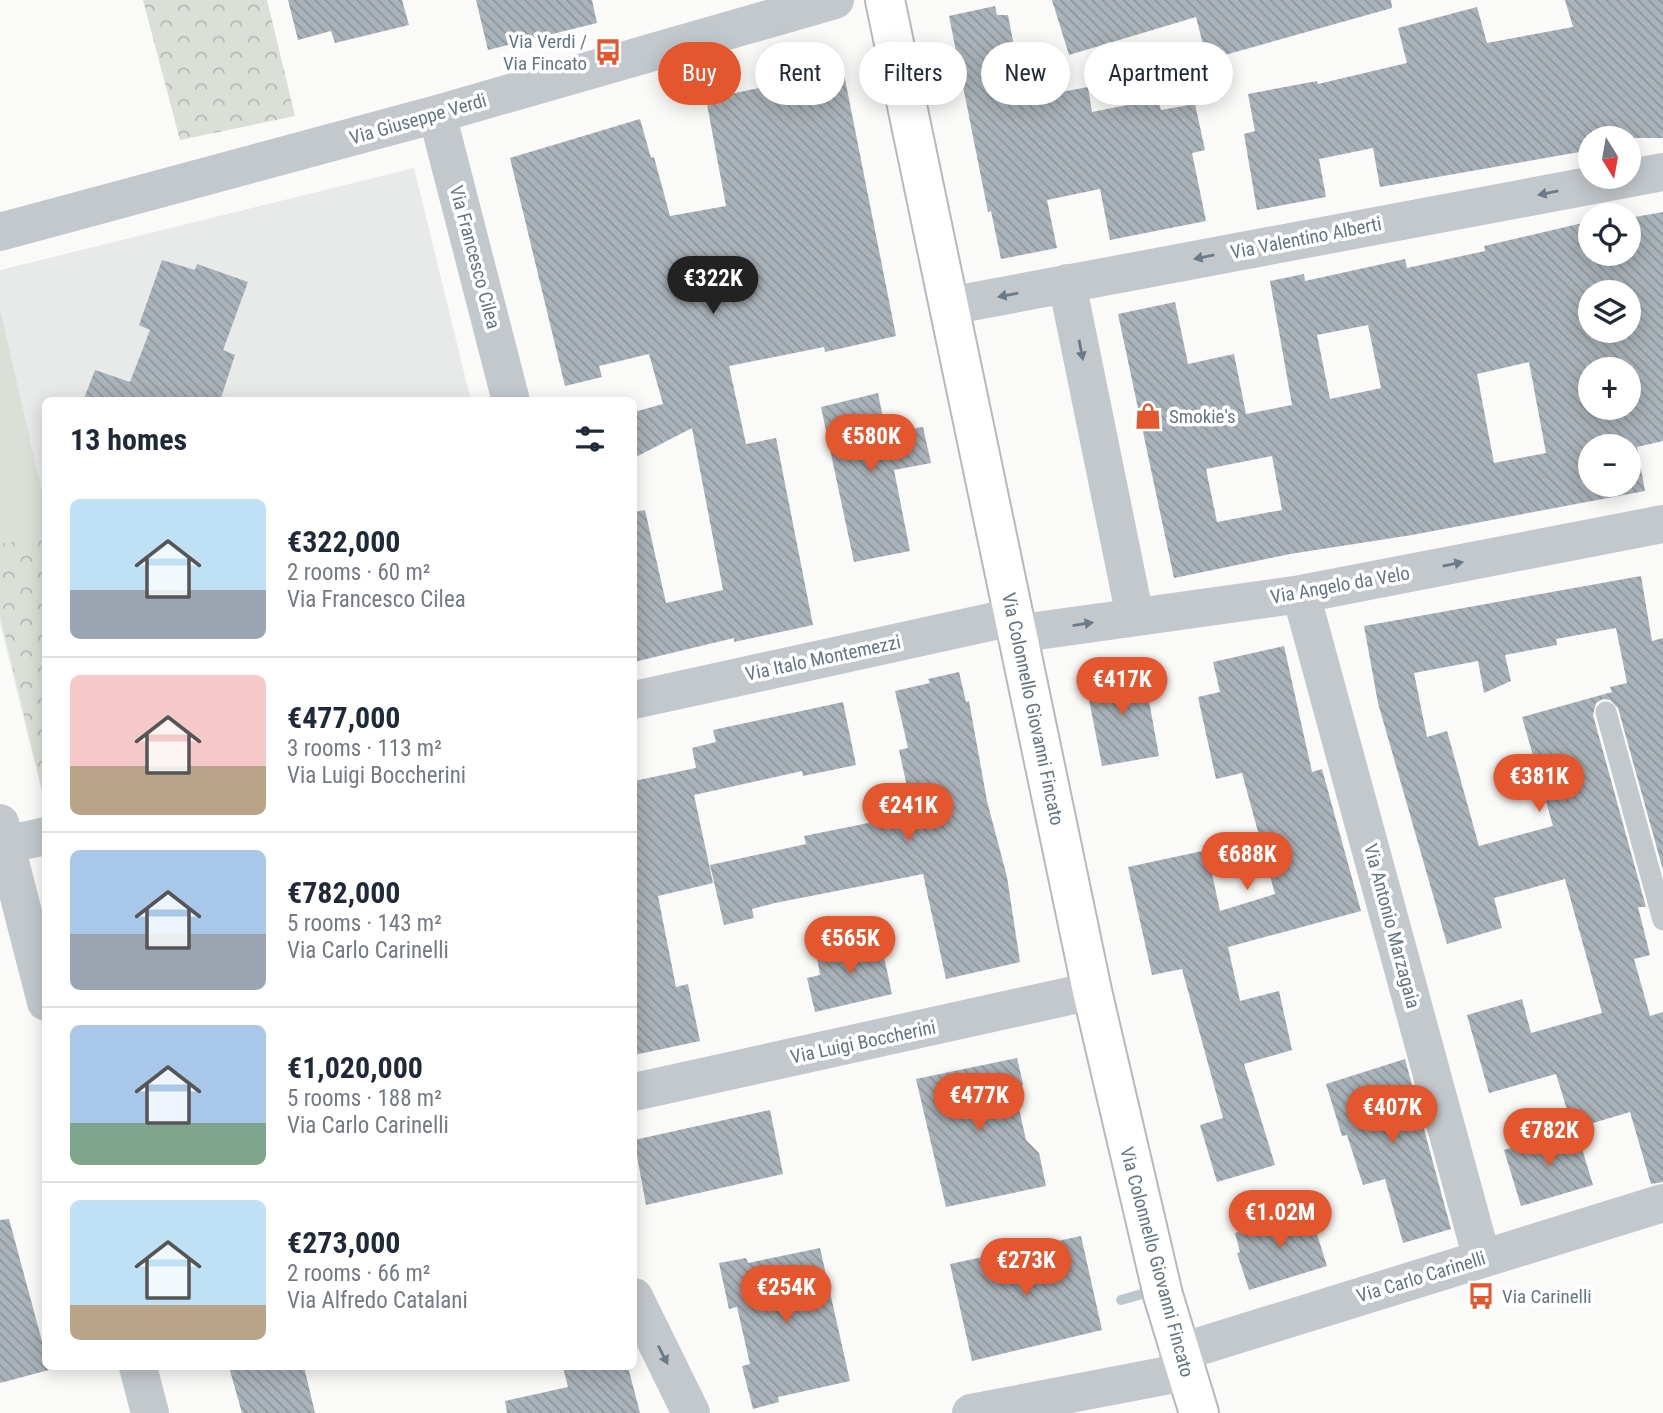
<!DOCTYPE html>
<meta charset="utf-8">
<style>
:root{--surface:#fff;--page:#f2f2f3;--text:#1f2937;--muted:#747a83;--line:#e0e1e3;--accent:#e4572e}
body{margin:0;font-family:"Roboto Condensed",sans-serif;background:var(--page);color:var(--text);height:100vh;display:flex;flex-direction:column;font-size:26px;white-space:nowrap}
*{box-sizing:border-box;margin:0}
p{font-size:23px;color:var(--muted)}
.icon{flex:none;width:38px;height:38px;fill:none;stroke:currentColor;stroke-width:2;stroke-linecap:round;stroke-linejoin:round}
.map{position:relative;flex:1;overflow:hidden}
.panel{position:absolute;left:42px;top:397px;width:595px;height:973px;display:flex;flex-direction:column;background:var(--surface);border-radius:10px;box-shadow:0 4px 18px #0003}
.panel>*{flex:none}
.banner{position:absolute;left:658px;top:42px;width:665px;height:63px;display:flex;gap:14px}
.needle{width:46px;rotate:169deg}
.controls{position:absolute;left:1578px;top:126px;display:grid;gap:14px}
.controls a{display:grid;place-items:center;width:63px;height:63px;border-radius:50%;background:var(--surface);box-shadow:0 4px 18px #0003;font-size:35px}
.price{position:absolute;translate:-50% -60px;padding:0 16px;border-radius:24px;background:var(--accent);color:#fff;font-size:23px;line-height:46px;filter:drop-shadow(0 2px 4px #0008)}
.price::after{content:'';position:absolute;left:50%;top:42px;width:21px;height:16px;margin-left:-10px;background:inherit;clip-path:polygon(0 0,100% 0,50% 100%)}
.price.current{background:#222;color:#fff}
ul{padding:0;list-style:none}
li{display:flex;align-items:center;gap:21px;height:175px;padding:0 28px}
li+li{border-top:2px solid var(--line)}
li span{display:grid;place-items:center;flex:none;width:196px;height:140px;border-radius:10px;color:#555}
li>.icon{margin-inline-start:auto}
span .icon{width:84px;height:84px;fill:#fffc;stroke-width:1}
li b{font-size:30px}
h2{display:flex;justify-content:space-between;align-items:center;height:84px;padding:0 28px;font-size:30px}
.pill{padding:0 24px;border-radius:32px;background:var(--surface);box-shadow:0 4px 18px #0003;font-size:24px;line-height:63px}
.pill.current{background:var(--accent);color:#fff}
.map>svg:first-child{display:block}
</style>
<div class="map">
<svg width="1663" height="1413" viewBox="0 0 1663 1413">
<defs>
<pattern id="park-crowns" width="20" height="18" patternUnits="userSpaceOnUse" patternTransform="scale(1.75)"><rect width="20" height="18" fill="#dadfd7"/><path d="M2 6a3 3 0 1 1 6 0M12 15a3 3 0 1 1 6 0" fill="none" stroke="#b4b9b4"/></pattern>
<pattern id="building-back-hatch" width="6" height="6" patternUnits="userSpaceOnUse" patternTransform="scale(1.75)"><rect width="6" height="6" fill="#aab3b9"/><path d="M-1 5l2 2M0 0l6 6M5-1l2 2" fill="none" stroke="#8e969c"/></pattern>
</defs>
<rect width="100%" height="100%" fill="#fafaf8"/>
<path fill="#e8e9e9" d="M414 168 471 401H46L45 804 0 623V270Z"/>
<path fill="#dadfd7" d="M0 309 46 510 45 536 0 549Z"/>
<path fill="url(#park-crowns)" d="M143 0H267L295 116 180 140Z
M45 536 46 803H45L0 615V544Z"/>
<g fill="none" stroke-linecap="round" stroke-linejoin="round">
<path stroke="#bbc7cb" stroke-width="10" d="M1121 1300 1142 1294"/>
</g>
<path fill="url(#building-back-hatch)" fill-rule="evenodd" d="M288 0H402L409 25 335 43 331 31 298 40Z
M476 0H592L597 23 488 50Z
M1052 0H1391L1392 8 1207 60 1196 17 1069 55Z
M1565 0H1663V138H1591V150L1380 187 1373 148 1319 159 1326 197 1257 210 1244 134 1255 131 1248 94 1317 81 1318 84 1407 63 1398 28 1477 7 1487 43 1573 27Z
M995 6 997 15H1008L1024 99 1088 87 1092 112 1158 99 1161 110 1195 104 1205 150 1192 153 1206 221 1110 240 1100 189 1047 200 1057 248 1001 259 991 211 988 212 949 16Z
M842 64 896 336 825 352 824 347 729 366 746 444 776 438 813 625 734 642V638L634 662V512L645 510 666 603 723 590 692 428 634 458V412L663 404 649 354 599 366 602 377 565 386 510 158 640 119 651 158 654 157 670 216 726 206 706 99 788 82 787 75Z
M1663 212V441L1637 447 1645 491 1412 535 1290 554 1174 578 1118 314 1175 302 1188 364 1234 354 1246 414 1292 405 1270 281 1304 274 1305 281 1405 259 1407 268 1485 251 1484 246 1591 221V254H1629V218ZM1591 292H1629V331H1591ZM1368 325 1381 388 1330 399 1317 335ZM1529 362 1546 453 1494 463 1477 374ZM1591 369H1629V408H1591ZM1591 446H1629V485H1591ZM1272 456 1282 510 1217 522 1206 469Z
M162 260 195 270 197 264 248 282 223 350 235 355 220 401H83L95 370 130 382 150 330 139 325Z
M878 393 886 433 923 427 931 463 894 470 910 551 854 562 821 407Z
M1641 576 1652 641 1663 638V870L1618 708 1610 700 1603 699 1596 703 1593 715 1646 907H1638L1650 955 1634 959 1650 1016 1663 1012V1182L1651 1184 1630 1112 1573 1129 1556 1074 1489 1093 1467 1015 1522 999 1531 1033 1602 1013 1565 879 1494 898 1502 928 1447 944 1378 703 1364 626ZM1616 628 1627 683 1610 687 1612 692 1522 717 1553 826 1479 846 1447 731 1427 737 1414 673 1478 661 1484 693 1511 681 1505 655 1557 645 1556 639Z
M1284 646 1312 772 1322 769 1361 911 1228 947 1240 1001 1279 991 1292 1050 1244 1064 1275 1165 1217 1182 1200 1125 1223 1118 1182 969 1152 975 1128 867 1207 850 1220 911 1275 894 1242 773 1216 779 1198 697 1220 692 1213 662Z
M1143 668 1159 756 1102 766 1085 679Z
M959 672 966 702 969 701 987 801 1007 877 1020 962 946 979 923 874 775 903 752 909 754 918 724 925 710 865 806 844 804 836 913 814 899 750 908 748 895 691 930 683 928 679Z
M843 702 856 765 803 776 802 771 694 795 713 883 658 896 676 987 688 984 700 1041 634 1055V781L696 768 692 748 716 742 713 730Z
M880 938 892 994 815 1012 807 978 820 975 816 952Z
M1017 1058 1023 1084 1017 1100 1026 1140 1039 1153 1046 1186 946 1207 916 1079Z
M1405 1059 1451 1229 1403 1243 1385 1179 1363 1185 1347 1135 1342 1136 1326 1084Z
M770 1110 783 1174 646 1205 634 1140Z
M1576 1129 1593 1185 1521 1206 1504 1150Z
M1309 1209 1327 1266 1249 1290 1237 1253 1240 1252 1235 1233Z
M9 1219 46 1356V1367L49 1370 0 1383V1220Z
M1081 1236 1102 1330 972 1361 950 1264Z
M820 1248 850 1381 778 1397 779 1402 753 1409 742 1366 750 1364 737 1307 729 1309 719 1263 746 1258 748 1263Z
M229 1367H304L315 1413H242Z
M563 1367H628L640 1413H507L505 1401 568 1387Z"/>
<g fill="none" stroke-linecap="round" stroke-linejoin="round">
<defs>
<path id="secondary" d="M885 0 1092 991 1163 1295 1199 1413"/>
</defs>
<use href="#secondary" stroke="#b3babf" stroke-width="42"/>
<path stroke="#c3c8cc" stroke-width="21" d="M1606 712 1663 920"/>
<path stroke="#c3c8cc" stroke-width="38" d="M437 114 511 401
M0 232 437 114 835 0
M1067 283 1135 617
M949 306 1663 172
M1301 594 1482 1259
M1016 634 1301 594 1663 524
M634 700 1013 617
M0 823 46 1002
M0 846 46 836
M634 1092 1092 991
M634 1297 691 1413
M1178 1353 1663 1203
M138 1367 150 1413
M971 1413 1185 1372"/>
<use href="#secondary" stroke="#fff" stroke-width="38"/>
</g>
<defs><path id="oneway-solid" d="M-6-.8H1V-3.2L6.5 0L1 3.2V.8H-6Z" transform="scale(1.75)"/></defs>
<g fill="#6a7a87">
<use href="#oneway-solid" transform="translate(1548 193) rotate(169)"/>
<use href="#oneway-solid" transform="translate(1204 257) rotate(169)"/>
<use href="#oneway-solid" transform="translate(1008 295) rotate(169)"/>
<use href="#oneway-solid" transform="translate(1081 350) rotate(79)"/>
<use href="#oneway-solid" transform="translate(1453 564) rotate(-11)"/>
<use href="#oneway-solid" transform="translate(1083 624) rotate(-9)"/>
<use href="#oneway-solid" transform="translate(663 1355) rotate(63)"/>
</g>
<defs>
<symbol id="bus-bare" viewBox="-9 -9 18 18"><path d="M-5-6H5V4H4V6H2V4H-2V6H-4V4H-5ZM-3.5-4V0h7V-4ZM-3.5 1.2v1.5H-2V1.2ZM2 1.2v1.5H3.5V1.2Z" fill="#e4572e" stroke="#fff" stroke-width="2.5" paint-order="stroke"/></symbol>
<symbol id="shop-bare" viewBox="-9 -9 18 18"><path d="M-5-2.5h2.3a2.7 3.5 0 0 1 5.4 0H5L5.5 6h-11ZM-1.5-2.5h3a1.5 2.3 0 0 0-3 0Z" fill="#e4572e" stroke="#fff" stroke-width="2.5" paint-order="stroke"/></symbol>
</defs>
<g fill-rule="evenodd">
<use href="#bus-bare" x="589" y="33" width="38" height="38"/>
<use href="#shop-bare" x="1129" y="397" width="38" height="38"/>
<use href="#bus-bare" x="1462" y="1277" width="38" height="38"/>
</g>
<g text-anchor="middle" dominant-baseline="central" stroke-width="7" stroke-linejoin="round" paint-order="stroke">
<g font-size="19" fill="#657683" stroke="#fff" text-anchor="start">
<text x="587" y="41" text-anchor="end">Via Verdi /<tspan x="587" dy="22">Via Fincato</tspan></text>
<text x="1169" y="416">Smokie's</text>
<text x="1502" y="1296">Via Carinelli</text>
</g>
<g font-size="19" fill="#657683" stroke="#fff">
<text transform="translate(418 119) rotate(-16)">Via Giuseppe Verdi</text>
<text transform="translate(1306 238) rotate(-11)">Via Valentino Alberti</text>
<text transform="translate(475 257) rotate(75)">Via Francesco Cilea</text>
<text transform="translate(1340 585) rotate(-10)">Via Angelo da Velo</text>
<text transform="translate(823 658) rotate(-12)">Via Italo Montemezzi</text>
<text transform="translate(1033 709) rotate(78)">Via Colonnello Giovanni Fincato</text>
<text transform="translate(1392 926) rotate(75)">Via Antonio Marzagaia</text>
<text transform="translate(863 1042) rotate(-12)">Via Luigi Boccherini</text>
<text transform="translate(1157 1262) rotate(75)">Via Colonnello Giovanni Fincato</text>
<text transform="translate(1421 1277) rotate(-17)">Via Carlo Carinelli</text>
</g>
</g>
</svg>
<div class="controls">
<a><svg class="needle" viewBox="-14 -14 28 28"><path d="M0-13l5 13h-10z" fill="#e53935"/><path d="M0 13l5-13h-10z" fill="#747a83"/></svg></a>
<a><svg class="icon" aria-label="locate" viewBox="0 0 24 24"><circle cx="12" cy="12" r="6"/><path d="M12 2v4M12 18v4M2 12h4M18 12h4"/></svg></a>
<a><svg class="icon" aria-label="layers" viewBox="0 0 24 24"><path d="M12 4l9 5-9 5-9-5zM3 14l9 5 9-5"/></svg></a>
<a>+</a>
<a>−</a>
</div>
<b class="price current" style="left:713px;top:316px">€322K</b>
<b class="price" style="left:871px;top:474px">€580K</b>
<b class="price" style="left:1122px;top:717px">€417K</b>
<b class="price" style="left:1539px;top:814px">€381K</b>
<b class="price" style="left:908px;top:843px">€241K</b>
<b class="price" style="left:1247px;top:892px">€688K</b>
<b class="price" style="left:850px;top:976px">€565K</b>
<b class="price" style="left:979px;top:1133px">€477K</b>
<b class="price" style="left:1392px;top:1145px">€407K</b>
<b class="price" style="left:1549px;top:1168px">€782K</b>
<b class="price" style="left:1280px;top:1250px">€1.02M</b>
<b class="price" style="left:1026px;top:1298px">€273K</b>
<b class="price" style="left:786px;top:1325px">€254K</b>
<div class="banner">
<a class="pill current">Buy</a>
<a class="pill">Rent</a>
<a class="pill">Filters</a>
<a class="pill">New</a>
<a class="pill">Apartment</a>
</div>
<section class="panel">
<h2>13 homes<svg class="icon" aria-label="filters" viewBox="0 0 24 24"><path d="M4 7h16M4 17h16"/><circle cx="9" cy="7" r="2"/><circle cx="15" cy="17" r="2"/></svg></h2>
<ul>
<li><span style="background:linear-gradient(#bfe0f5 65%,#9aa5b1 0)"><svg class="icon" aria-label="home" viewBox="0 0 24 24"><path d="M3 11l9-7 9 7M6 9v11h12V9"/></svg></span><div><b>€322,000</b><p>2 rooms · 60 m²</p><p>Via Francesco Cilea</p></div></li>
<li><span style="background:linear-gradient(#f6c9c9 65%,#b9a48a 0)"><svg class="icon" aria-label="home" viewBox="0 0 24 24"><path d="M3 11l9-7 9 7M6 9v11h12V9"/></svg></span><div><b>€477,000</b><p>3 rooms · 113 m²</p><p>Via Luigi Boccherini</p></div></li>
<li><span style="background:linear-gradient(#a9c7e8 60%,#9aa5b1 0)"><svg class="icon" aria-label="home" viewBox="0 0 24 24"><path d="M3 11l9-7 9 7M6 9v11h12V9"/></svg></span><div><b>€782,000</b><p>5 rooms · 143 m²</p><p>Via Carlo Carinelli</p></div></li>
<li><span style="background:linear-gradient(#a9c7e8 70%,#7fa58c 0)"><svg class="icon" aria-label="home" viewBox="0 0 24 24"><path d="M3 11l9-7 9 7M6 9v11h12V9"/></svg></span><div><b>€1,020,000</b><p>5 rooms · 188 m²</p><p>Via Carlo Carinelli</p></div></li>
<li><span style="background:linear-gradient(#bfe0f5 75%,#b9a48a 0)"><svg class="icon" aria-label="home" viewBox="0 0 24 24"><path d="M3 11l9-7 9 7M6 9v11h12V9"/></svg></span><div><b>€273,000</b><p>2 rooms · 66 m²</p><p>Via Alfredo Catalani</p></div></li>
</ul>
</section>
</div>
